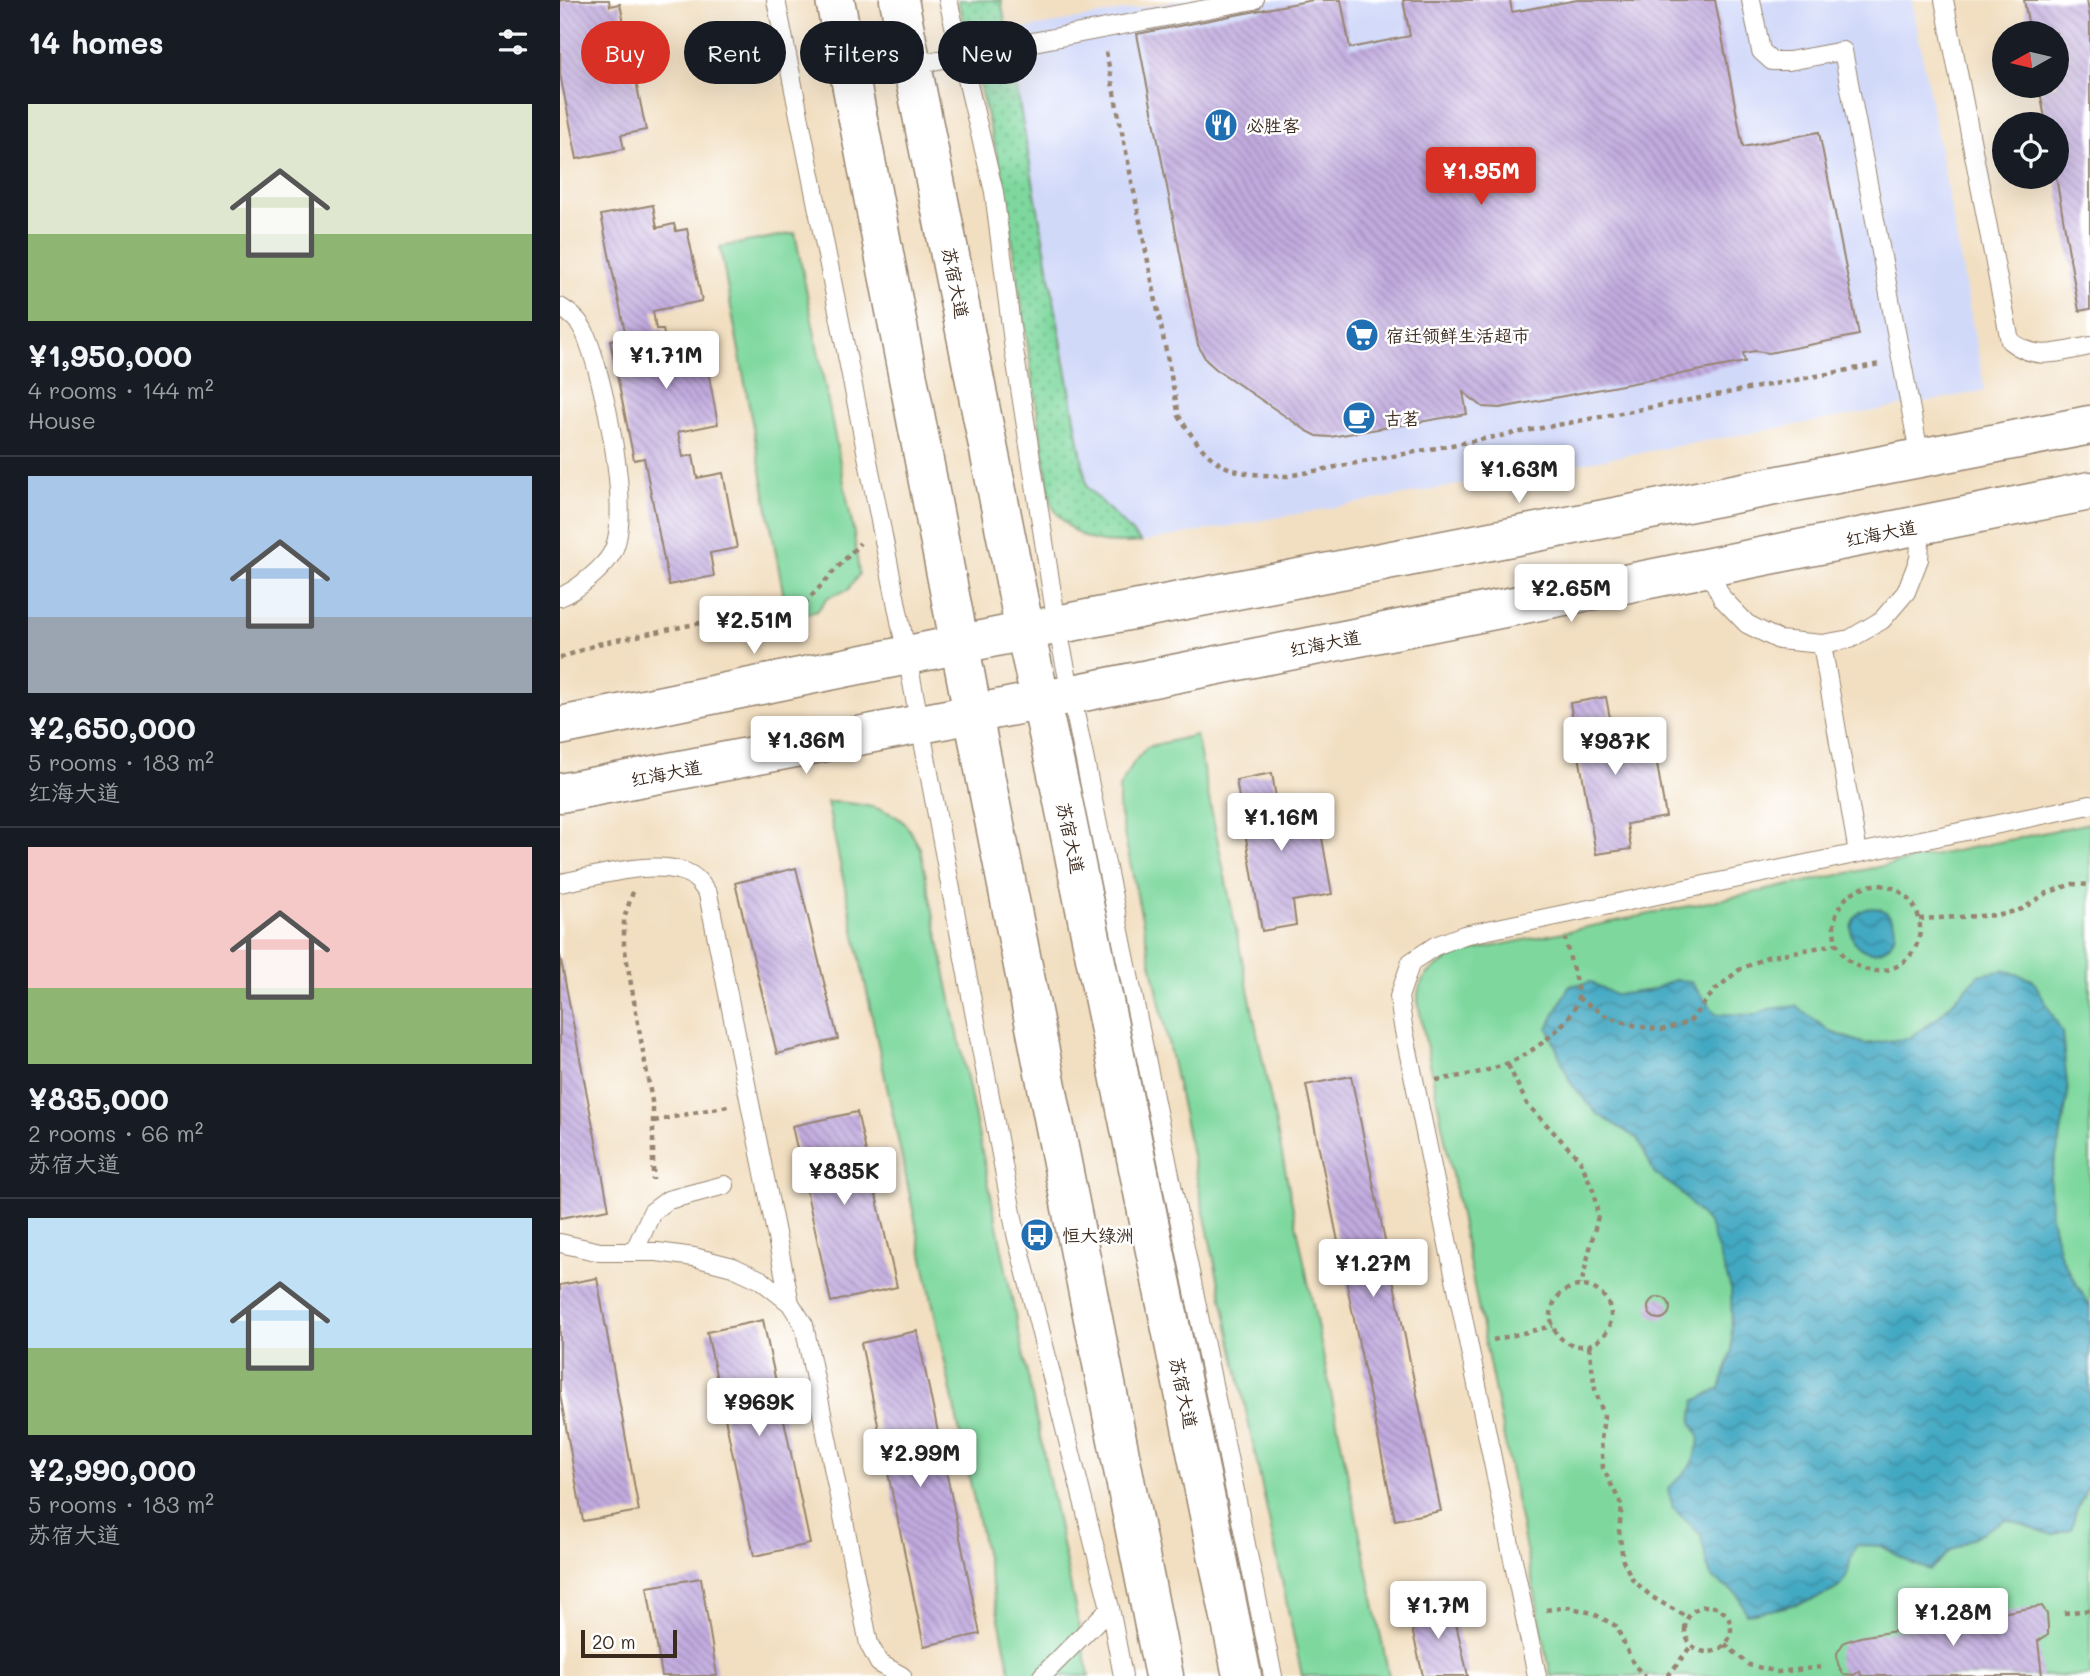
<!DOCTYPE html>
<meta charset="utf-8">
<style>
:root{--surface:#171b24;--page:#20242c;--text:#f1f3f6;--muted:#9ea1a6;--line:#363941;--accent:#d93025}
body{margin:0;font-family:Mali,"LXGW WenKai TC",sans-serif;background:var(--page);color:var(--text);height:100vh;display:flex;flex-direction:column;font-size:26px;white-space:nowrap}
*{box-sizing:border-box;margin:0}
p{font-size:23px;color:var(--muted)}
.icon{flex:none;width:38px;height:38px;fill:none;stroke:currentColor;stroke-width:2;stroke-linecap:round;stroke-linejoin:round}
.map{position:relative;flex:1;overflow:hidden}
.details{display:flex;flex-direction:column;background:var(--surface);width:560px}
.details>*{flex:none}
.banner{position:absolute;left:21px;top:21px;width:665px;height:63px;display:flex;gap:14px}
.needle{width:46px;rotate:262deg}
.controls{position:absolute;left:1432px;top:21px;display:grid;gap:14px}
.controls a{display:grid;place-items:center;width:77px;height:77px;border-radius:50%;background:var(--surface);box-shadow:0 7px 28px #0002;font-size:35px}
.scale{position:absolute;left:21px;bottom:18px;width:96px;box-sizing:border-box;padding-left:7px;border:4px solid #3b2a1e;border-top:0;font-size:19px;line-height:24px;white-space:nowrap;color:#3b2a1e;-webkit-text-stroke:5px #fff;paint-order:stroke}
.price{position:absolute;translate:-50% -60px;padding:0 16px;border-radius:7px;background:#fff;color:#222;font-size:23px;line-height:46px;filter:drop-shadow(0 2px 4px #0008)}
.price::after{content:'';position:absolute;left:50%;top:42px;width:21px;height:16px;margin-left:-10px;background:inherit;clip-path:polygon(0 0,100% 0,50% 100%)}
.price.selected{background:var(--accent);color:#fff}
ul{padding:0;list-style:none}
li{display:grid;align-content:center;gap:14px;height:371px;padding:0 28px}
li+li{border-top:2px solid var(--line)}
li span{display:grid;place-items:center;height:217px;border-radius:0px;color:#555}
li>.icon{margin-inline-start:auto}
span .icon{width:126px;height:126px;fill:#fffc;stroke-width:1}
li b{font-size:30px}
h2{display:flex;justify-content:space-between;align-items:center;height:84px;padding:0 28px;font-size:30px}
.tag{padding:0 24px;border-radius:32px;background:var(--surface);box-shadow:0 7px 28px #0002;font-size:24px;line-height:63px}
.tag.selected{background:var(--accent);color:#fff}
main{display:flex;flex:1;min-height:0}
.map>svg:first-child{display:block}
</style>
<main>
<section class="details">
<h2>14 homes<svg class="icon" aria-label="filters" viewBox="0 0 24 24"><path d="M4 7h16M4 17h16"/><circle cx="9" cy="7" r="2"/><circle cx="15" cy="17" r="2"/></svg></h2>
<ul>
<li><span style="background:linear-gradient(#dfe7d0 60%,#8fb573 0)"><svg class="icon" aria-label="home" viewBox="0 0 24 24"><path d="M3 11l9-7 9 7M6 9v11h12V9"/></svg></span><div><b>¥1,950,000</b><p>4 rooms · 144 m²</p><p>House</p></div></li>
<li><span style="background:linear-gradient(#a9c7e8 65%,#9aa5b1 0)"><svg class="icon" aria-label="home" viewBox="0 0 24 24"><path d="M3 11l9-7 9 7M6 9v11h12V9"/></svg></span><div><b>¥2,650,000</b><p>5 rooms · 183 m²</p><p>红海大道</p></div></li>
<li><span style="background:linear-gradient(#f6c9c9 65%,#8fb573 0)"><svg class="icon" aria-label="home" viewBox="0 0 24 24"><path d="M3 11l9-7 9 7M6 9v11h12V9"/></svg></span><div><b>¥835,000</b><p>2 rooms · 66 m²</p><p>苏宿大道</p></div></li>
<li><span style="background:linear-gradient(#bfe0f5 60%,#8fb573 0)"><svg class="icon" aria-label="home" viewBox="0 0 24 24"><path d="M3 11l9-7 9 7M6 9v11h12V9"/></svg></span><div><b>¥2,990,000</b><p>5 rooms · 183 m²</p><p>苏宿大道</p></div></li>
</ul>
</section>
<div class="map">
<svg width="1530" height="1676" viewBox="0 0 1530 1676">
<defs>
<pattern id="grass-dots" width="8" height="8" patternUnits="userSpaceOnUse" patternTransform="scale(1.75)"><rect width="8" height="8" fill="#7ed89e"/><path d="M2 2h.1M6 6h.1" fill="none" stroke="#68af80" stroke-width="1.8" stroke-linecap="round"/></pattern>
<pattern id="water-waves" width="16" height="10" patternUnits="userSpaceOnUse" patternTransform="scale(1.75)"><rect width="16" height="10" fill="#43a9c3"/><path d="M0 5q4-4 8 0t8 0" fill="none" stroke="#398a9e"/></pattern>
<pattern id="building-back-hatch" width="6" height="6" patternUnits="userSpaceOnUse" patternTransform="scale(1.75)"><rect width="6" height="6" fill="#c1aadf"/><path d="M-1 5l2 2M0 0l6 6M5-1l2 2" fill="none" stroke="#9e8bb4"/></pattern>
</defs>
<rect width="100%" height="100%" fill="#fff"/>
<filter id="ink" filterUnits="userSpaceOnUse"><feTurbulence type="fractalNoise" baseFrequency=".0143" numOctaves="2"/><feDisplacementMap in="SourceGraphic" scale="14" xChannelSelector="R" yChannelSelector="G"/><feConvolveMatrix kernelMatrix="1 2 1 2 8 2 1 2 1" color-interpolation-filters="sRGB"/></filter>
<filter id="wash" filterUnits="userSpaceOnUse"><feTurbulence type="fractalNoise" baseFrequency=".00686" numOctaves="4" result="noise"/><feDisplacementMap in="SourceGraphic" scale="28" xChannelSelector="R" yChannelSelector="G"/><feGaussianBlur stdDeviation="1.57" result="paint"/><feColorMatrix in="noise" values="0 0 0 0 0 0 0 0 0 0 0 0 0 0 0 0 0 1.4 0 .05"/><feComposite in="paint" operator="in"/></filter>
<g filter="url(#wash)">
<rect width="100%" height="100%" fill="#f2dfc1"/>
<path fill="#d1d9f9" d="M622 0H1352L1425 391 581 542 527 487 446 32Z"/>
<path fill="url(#grass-dots)" stroke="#5c815e" stroke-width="2" d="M398 0H441L527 487 581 542C539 545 514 543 491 504L444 184Z"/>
<path fill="#7ed89e" stroke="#5c815e" stroke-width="2" d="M235 233 294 534 299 574 288 590 268 597 257 611 228 619 160 247Z
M636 735 829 1676H742L559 810V788L574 762 587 747Z
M267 802C289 802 329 806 345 824 351 831 355 840 360 848L529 1676H451Z
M1530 823V1676H991L861 1018C860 1011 857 1002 858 995 859 972 887 959 906 952Z"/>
<path fill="url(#water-waves)" stroke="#3f6a70" stroke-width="2" d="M1291 930a22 22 0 1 1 44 0a22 22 0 1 1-44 0Z
M1445 970 1473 980 1502 1032 1508 1094 1500 1140 1490 1181 1491 1218 1501 1257 1530 1307V1481L1516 1511 1511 1529 1493 1535 1446 1519 1390 1551 1370 1570 1353 1564 1321 1546 1297 1545C1286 1559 1293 1571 1281 1585 1268 1599 1206 1612 1186 1614L1178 1595 1152 1578 1147 1566 1141 1535 1113 1508 1108 1489 1132 1465 1140 1439 1132 1422 1135 1401 1160 1388 1172 1351 1171 1289 1149 1224 1117 1189 1095 1174 1078 1139 1036 1113 1010 1082 988 1028 1009 986 1031 982 1055 995 1092 990 1114 980 1130 981 1156 1014 1194 1015 1209 1009 1236 1006 1271 1032 1305 1044 1349 1038 1378 1017 1419 975Z"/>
<g id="blocks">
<path fill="url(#building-back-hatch)" d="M0 0H49L50 6 60 4 86 130 61 135 64 149 17 159 0 74Z
M753 0H781L790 48 850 36 843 0H950L952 12 1017 0H1155L1183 147 1259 132 1299 335 1209 353 1195 351 1183 353 1185 362 940 408 923 407 903 392 907 414 770 437 757 436 747 431 656 369 646 360 638 345 577 34Z
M1464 0H1527L1530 18V309L1519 311 1496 177V124H1486L1479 86H1496V33H1470Z
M93 205 97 228 114 224 116 231 127 229 142 301 93 311 96 329H103L108 357 144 350 158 424 118 432 123 457 133 455 137 478 163 473 177 548 150 553 154 576 109 585 84 458 74 460 50 340 66 337 41 215Z
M1046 697 1054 740 1092 734 1106 817 1067 824 1071 849 1036 854 1010 703Z
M712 773 719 817 757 810 772 894 733 901 736 925 702 931 676 780Z
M236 868 278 1039 217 1054 175 883Z
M0 955 49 1209 0 1218Z
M791 1076 881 1511 835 1520 746 1085Z
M297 1112 337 1287 271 1302 232 1126Z
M37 1278 79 1511 23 1521 0 1394V1285Z
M1088 1308a11 11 0 1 1 22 0a11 11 0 1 1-22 0Z
M203 1320 250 1544 194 1556 147 1332Z
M357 1331 420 1634 364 1646 301 1343Z
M141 1578 157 1676H102L87 1587Z
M891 1602 908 1676H863L848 1612Z
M1482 1606 1487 1614 1488 1627V1635L1478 1641 1482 1676H1301L1300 1671 1294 1675 1283 1674 1278 1664 1277 1653 1284 1642 1300 1637Z"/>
</g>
</g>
<g filter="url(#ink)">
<use href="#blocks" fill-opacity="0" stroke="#968470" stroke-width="2"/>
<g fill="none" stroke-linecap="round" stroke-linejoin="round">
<defs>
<path id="lane" d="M216 0 347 656 456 1234 550 1608 563 1676
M388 0 434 192 454 350 497 625 713 1676
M1191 0 1201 51 1212 61H1229L1283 51 1360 458
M1384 0 1450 341C1477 362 1499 352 1530 346
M352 65 694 0
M0 307C11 314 20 321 25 333 43 375 74 513 52 553 44 568 16 591 0 597
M1147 567 1162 598 1187 624 1219 640 1262 644 1290 639 1322 620 1346 592 1359 559 1361 525
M1262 644 1298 853
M0 883C35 877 91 859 125 872 136 876 142 885 148 894L230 1303
M0 1243 40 1252H97L134 1257 173 1267 201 1280 230 1303 244 1325 309 1644 319 1663 342 1676
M74 1252 92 1212 108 1200 165 1185
M482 1676 550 1608
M977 1676 843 1026 839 997 851 962 875 946 904 935 1530 805"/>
<path id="secondary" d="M0 726 465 631 1530 425
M0 793 413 714 1530 491"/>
<path id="primary" d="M275 0 413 714 604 1676
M339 0 465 631 502 796 682 1676"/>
</defs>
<use href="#lane" stroke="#968470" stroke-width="20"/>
<use href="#secondary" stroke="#968470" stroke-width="41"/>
<use href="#primary" stroke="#968470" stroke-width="41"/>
<path stroke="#968470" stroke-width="4.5" stroke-dasharray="5 5" stroke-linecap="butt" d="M546 52 619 416C651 468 667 475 728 476L1320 364
M0 658 38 644 247 601 300 543
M1274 928a43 43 0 1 1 86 0a43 43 0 1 1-86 0Z
M73 892 64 918V945L93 1107V1180
M1359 919 1441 915 1462 909 1487 893 1512 884 1530 885
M1018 998 1048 1017 1077 1026 1101 1030 1129 1022 1155 990 1179 970 1207 957 1277 944
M948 1065 967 1104 1020 1160 1033 1190 1038 1216 1021 1285
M876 1080C929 1072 959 1066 998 1029 1006 1021 1017 1009 1018 997 1018 984 1008 953 1005 939
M94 1121 168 1106
M991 1316a30 30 0 1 1 60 0a30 30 0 1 1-60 0Z
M933 1340 993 1326
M1029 1346 1035 1389 1044 1416 1041 1440 1043 1468 1062 1506 1059 1530 1063 1561 1073 1580 1092 1597 1127 1617
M1125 1629a23 23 0 1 1 46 0a23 23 0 1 1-46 0Z
M986 1610 1008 1607 1032 1613 1056 1626 1074 1665 1085 1676
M1504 1613 1530 1610
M1165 1644 1189 1665 1218 1672 1263 1667
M1108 1676 1131 1646"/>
<use href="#lane" stroke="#fff" stroke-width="18"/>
<use href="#secondary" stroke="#fff" stroke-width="38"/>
<use href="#primary" stroke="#fff" stroke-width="38"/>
</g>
</g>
<defs>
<symbol id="restaurant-disc" viewBox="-11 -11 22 22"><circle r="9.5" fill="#1f6fb2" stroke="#fff"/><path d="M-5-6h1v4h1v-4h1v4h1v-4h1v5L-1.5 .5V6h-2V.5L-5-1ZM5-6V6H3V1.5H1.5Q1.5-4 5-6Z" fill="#fff"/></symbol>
<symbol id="supermarket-disc" viewBox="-11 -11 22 22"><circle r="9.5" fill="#1f6fb2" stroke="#fff"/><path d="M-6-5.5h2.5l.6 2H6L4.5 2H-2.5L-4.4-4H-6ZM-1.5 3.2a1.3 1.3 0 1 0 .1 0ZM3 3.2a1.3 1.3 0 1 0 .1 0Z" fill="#fff"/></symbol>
<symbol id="cafe-disc" viewBox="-11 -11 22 22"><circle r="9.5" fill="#1f6fb2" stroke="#fff"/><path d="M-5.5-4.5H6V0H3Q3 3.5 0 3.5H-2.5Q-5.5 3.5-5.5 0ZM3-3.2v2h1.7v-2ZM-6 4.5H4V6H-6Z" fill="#fff"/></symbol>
<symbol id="bus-disc" viewBox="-11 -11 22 22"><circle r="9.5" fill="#1f6fb2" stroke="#fff"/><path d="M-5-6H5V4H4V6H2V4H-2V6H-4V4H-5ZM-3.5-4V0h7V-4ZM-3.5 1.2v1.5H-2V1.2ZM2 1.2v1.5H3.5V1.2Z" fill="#fff"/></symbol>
</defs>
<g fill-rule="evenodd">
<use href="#restaurant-disc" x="642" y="106" width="38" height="38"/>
<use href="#supermarket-disc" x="783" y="316" width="38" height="38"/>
<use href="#cafe-disc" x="780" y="399" width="38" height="38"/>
<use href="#bus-disc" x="458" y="1216" width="38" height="38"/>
</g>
<g text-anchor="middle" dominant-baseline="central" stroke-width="5" stroke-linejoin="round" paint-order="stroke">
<g font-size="18" fill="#3b2a1e" stroke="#fff" text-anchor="start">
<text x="686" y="125">必胜客</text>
<text x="826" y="335">宿迁领鲜生活超市</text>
<text x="824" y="418">古茗</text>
<text x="502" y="1235">恒大绿洲</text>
</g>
<g font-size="18" fill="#3b2a1e" stroke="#fff">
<text transform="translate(396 283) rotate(79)">苏宿大道</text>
<text transform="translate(1321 533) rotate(-11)">红海大道</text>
<text transform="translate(765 643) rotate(-11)">红海大道</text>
<text transform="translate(106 773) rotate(-11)">红海大道</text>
<text transform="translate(511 838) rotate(78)">苏宿大道</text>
<text transform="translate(624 1393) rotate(78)">苏宿大道</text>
</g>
</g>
</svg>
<div class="controls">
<a><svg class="needle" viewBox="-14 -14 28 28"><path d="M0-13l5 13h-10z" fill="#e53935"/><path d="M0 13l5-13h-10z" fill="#9ea1a6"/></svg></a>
<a><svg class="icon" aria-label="locate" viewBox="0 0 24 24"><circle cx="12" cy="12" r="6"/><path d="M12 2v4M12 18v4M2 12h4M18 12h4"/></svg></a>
</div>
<div class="scale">20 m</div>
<b class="price selected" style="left:921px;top:207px">¥1.95M</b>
<b class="price" style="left:106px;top:391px">¥1.71M</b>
<b class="price" style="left:959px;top:505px">¥1.63M</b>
<b class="price" style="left:1011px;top:624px">¥2.65M</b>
<b class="price" style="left:194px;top:656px">¥2.51M</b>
<b class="price" style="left:246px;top:776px">¥1.36M</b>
<b class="price" style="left:1055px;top:777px">¥987K</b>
<b class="price" style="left:721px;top:853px">¥1.16M</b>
<b class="price" style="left:284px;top:1207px">¥835K</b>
<b class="price" style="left:813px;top:1299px">¥1.27M</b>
<b class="price" style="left:199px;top:1438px">¥969K</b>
<b class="price" style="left:360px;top:1489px">¥2.99M</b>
<b class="price" style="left:878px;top:1641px">¥1.7M</b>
<b class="price" style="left:1393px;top:1648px">¥1.28M</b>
<div class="banner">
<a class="tag selected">Buy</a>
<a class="tag">Rent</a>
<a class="tag">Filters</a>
<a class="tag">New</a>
</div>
</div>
</main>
